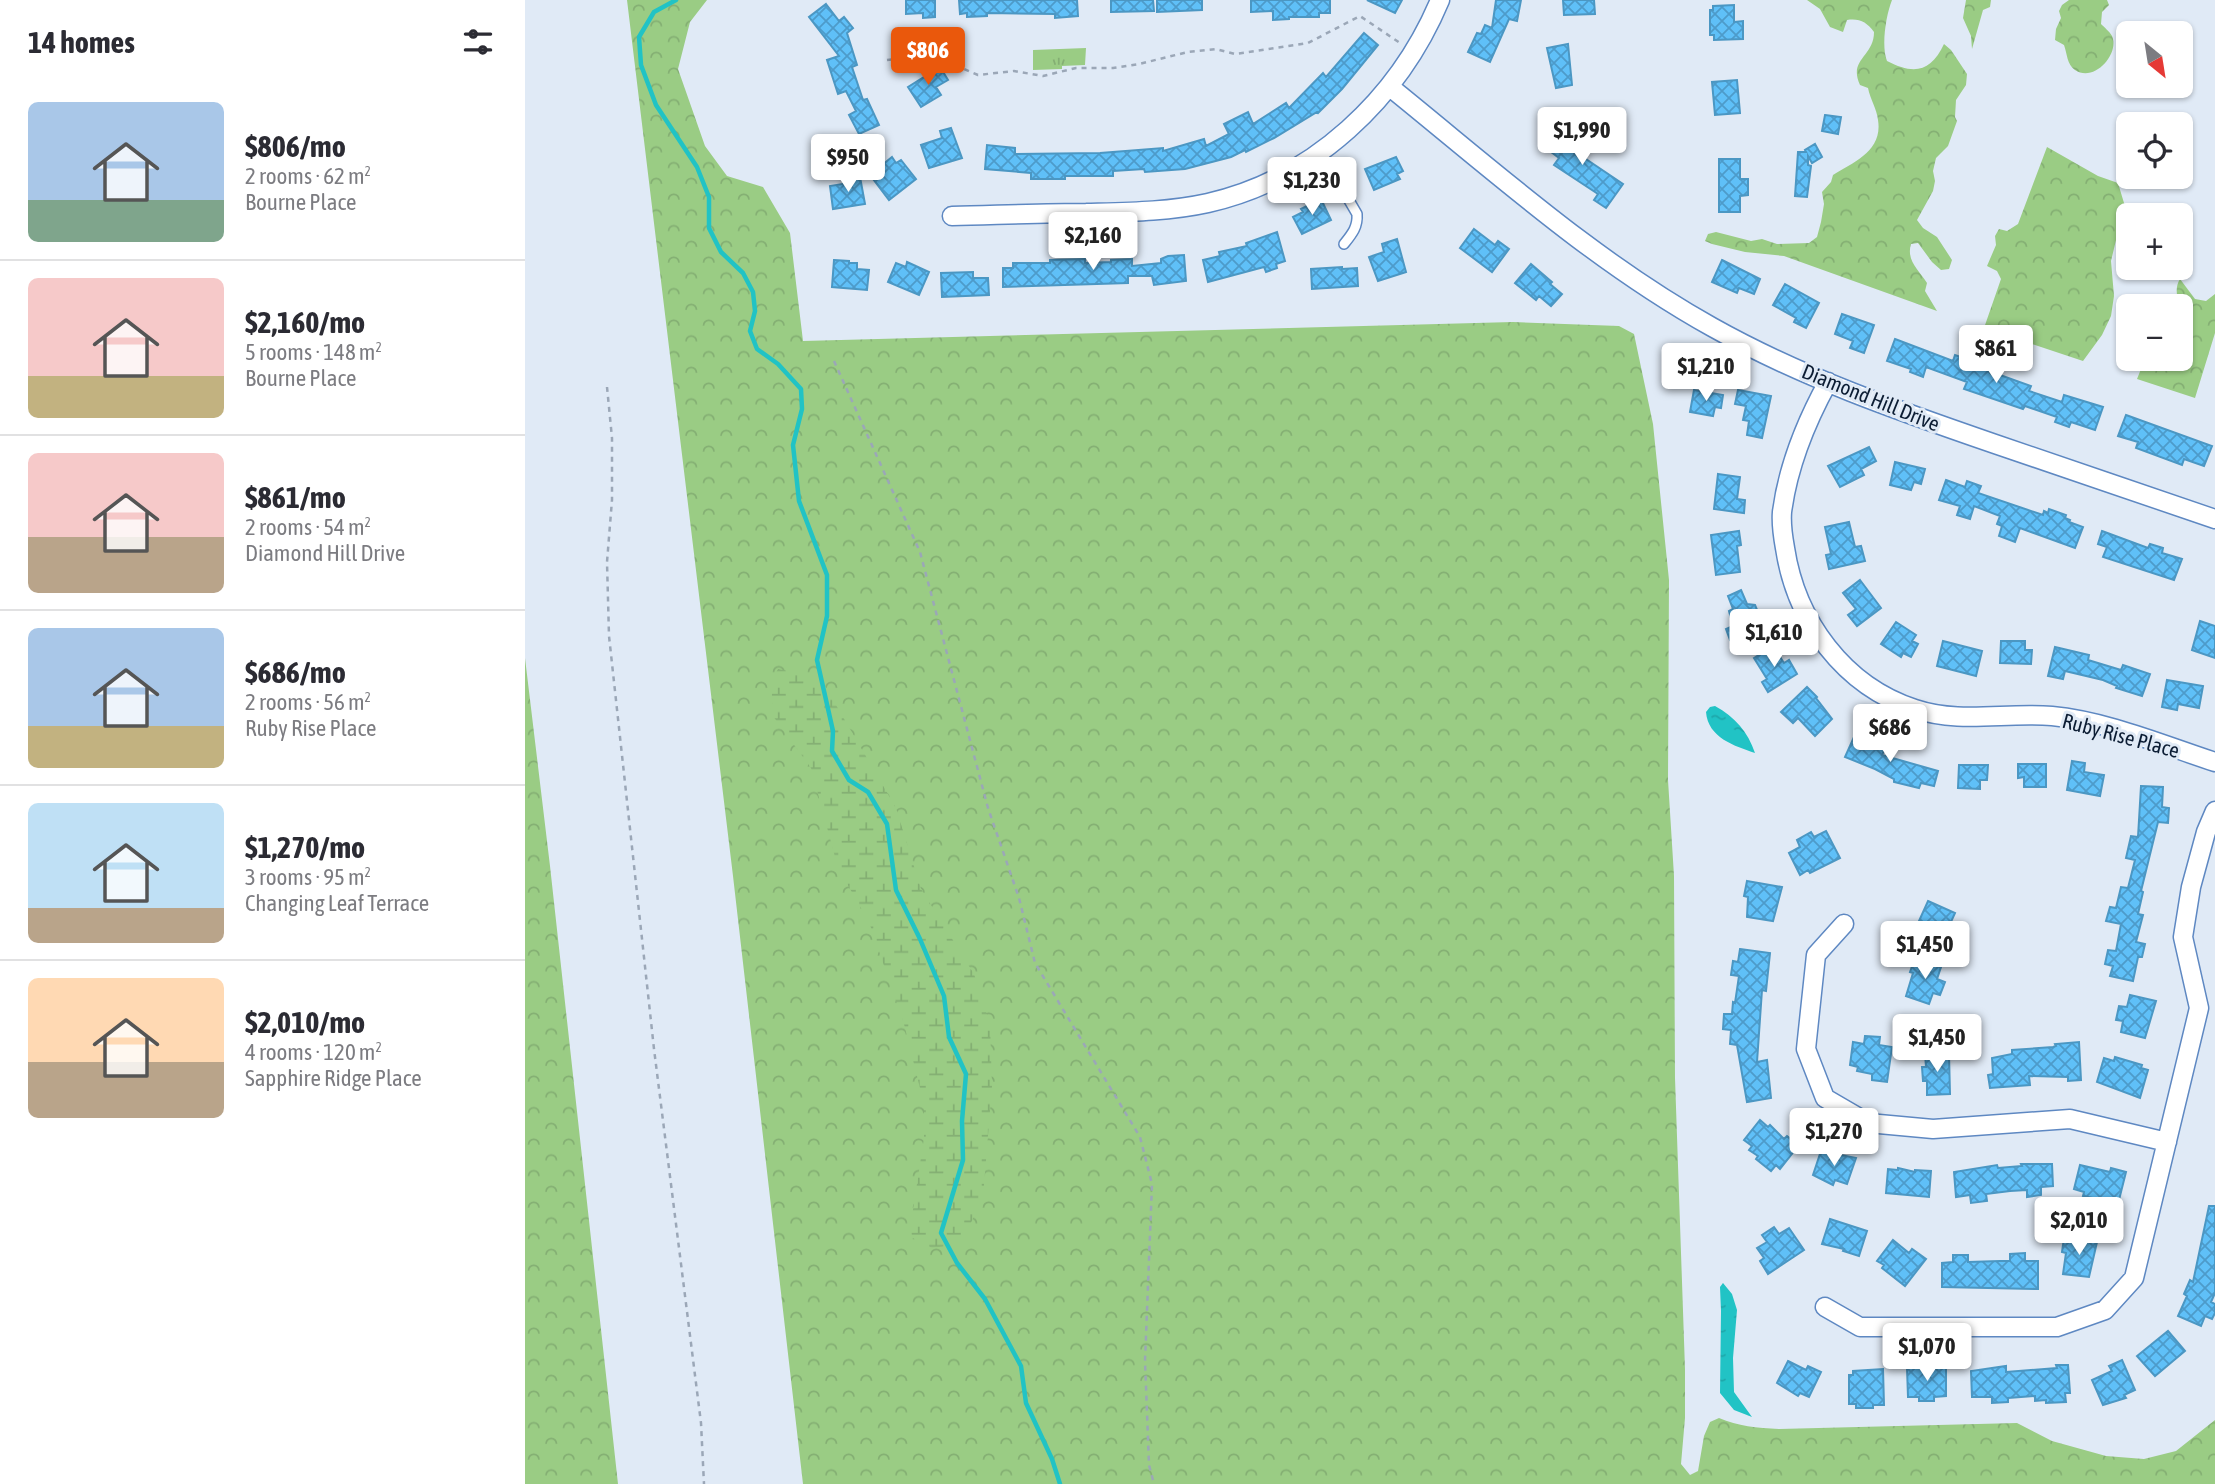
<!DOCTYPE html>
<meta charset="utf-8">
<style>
:root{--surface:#fff;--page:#f7f7f7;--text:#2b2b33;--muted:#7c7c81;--line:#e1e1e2;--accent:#ea580c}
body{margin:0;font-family:"Asap Condensed",sans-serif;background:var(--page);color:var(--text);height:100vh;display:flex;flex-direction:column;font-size:26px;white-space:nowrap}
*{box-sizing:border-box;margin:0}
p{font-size:23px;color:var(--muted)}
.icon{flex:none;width:38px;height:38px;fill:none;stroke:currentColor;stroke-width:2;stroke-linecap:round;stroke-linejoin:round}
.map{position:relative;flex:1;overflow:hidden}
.side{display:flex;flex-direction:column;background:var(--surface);width:525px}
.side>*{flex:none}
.needle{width:46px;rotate:150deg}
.fabs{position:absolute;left:1591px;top:21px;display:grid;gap:14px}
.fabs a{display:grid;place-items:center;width:77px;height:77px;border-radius:10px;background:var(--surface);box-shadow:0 2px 5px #0004;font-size:35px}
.price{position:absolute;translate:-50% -60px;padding:0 16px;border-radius:7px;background:#fff;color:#222;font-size:23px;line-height:46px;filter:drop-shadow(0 2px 4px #0008)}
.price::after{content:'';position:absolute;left:50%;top:42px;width:21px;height:16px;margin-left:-10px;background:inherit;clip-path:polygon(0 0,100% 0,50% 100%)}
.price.active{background:var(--accent);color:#fff}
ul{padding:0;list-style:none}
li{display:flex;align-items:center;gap:21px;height:175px;padding:0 28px}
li+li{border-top:2px solid var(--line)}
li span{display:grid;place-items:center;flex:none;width:196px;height:140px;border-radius:10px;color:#555}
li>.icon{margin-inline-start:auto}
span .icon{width:84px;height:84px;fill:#fffc;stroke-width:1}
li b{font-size:30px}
h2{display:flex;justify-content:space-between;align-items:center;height:84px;padding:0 28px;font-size:30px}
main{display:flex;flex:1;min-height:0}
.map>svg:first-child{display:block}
</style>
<main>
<section class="side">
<h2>14 homes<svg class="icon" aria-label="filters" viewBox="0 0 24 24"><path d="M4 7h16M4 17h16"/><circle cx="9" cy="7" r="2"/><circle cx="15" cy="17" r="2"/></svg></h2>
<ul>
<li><span style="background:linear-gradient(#a9c7e8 70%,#7fa58c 0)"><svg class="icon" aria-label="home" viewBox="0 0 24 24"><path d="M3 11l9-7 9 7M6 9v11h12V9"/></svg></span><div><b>$806/mo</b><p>2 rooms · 62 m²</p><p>Bourne Place</p></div></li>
<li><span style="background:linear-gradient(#f6c9c9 70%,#c2b280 0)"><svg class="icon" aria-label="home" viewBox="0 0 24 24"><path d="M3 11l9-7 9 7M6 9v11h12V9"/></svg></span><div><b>$2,160/mo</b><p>5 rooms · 148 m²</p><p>Bourne Place</p></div></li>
<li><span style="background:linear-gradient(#f6c9c9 60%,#b9a48a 0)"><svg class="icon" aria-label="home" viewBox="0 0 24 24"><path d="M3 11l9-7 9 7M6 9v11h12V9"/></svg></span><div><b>$861/mo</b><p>2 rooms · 54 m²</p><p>Diamond Hill Drive</p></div></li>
<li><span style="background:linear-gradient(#a9c7e8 70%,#c2b280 0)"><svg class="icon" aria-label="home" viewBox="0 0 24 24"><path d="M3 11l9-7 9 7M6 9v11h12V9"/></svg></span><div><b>$686/mo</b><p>2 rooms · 56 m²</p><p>Ruby Rise Place</p></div></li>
<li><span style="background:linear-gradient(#bfe0f5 75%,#b9a48a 0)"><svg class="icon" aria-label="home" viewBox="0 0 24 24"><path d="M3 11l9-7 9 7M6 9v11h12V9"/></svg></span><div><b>$1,270/mo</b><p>3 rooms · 95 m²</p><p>Changing Leaf Terrace</p></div></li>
<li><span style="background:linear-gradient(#ffd9b3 60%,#b9a48a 0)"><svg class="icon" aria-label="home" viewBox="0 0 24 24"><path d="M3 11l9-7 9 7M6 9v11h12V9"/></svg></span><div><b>$2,010/mo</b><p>4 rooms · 120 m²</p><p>Sapphire Ridge Place</p></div></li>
</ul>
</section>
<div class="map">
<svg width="1690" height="1484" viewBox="0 0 1690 1484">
<defs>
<pattern id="forest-crowns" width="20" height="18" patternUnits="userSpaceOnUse" patternTransform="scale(1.75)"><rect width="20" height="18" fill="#9acc84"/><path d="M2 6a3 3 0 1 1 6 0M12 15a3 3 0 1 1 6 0" fill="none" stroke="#84af73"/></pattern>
<pattern id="wetland-marsh" width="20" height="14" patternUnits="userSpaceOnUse" patternTransform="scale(1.75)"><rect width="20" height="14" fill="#9acc84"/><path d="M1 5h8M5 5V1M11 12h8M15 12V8" fill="none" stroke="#84af73"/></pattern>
<pattern id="park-tufts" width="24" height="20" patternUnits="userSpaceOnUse" patternTransform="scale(1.75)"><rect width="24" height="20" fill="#9acc84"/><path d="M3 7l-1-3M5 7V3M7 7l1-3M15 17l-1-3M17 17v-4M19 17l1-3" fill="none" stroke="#84af73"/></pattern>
<pattern id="water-ripples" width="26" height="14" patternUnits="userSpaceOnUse" patternTransform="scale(1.75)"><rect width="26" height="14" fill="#21c3c5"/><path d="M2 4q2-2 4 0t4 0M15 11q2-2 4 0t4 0" fill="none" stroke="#1da7aa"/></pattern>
<pattern id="building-cross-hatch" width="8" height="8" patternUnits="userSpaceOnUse" patternTransform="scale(1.75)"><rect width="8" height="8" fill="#5fc0f8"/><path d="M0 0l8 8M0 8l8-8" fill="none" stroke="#4d9bca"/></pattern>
</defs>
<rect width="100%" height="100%" fill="#e0eaf6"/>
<path fill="url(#forest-crowns)" d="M102 0H182L165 22 153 69 180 146 202 176 238 187 265 233 278 341 988 322 1094 326 1109 334 1128 424 1144 580 1143 780 1149 876 1150 1078 1160 1369V1418L1156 1464 1165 1475 1173 1471 1179 1436 1185 1422 1194 1418C1213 1426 1232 1428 1254 1429L1492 1423 1527 1441 1581 1456 1619 1459 1651 1451 1690 1420V1484H278L208 876Z
M1282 0H1367C1361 15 1356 46 1362 61 1389 75 1406 72 1419 44L1426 50 1442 74 1441 85 1431 100 1430 117 1432 121 1423 146 1411 158 1408 171 1410 181 1408 191 1392 220 1398 228 1412 237 1427 260 1424 269 1416 270 1407 262 1393 243 1386 244C1381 261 1394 270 1402 283L1400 291 1412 311 1259 256 1220 252 1187 244 1180 241 1183 234 1191 232 1226 241 1237 239 1252 244 1284 243 1292 237 1296 222 1299 204 1297 192 1306 182 1308 175C1329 162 1358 151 1353 120 1352 109 1345 99 1343 88L1335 85C1323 59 1349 57 1349 32 1342 22 1334 18 1322 20L1318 32 1305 27 1295 9Z
M1441 0H1466L1465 7 1458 10 1447 49 1446 36 1438 18Z
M1544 0H1582L1584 5 1577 12 1576 24C1579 27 1585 32 1587 36 1595 54 1569 83 1550 70 1542 65 1542 53 1539 45L1530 40 1531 29 1536 18 1534 11 1537 5Z
M1522 147 1573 176 1593 183 1602 213 1592 236 1586 261 1589 296 1586 316 1577 335 1558 361 1459 328 1476 279 1472 271 1462 266 1471 245 1470 236 1474 229 1482 231 1493 224Z
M1655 279 1670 299 1681 301 1690 294V333L1670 398 1612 379 1616 369 1626 359H1656V328L1660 325C1658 310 1646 293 1655 279Z
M0 658 25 866 93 1484H0Z"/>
<path fill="url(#wetland-marsh)" d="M253 669 279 674 297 681 371 808 396 889 449 974 465 1024 467 1086 458 1197 436 1244 407 1248 384 1236 399 1138V1104L379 1024 344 922 313 868 286 768 248 716 246 682Z"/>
<path fill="url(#park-tufts)" d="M561 48 560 65 537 66V69L508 70V50Z"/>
<path fill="url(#water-ripples)" d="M1190 706C1210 717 1223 732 1230 753 1210 746 1183 738 1181 712L1185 707Z
M1198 1283 1207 1294 1212 1310 1208 1358 1209 1392 1227 1417 1209 1410 1195 1393 1196 1311 1195 1287Z"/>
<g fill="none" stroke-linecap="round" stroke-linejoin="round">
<path stroke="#21c3c5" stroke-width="4.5" d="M151 0 129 12 114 37 116 65 131 105 172 167 184 197V228L196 252 218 273 228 292 230 311 225 331 232 349 253 364 276 389 277 409 268 445 274 501 302 575V616L292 660 308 731 307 751 324 780 343 792 362 824 371 890 395 939 419 996 424 1037 441 1074 437 1121 438 1160 416 1233 432 1263 460 1299 496 1366 501 1403 527 1459 535 1484"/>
</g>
<path fill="url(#building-cross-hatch)" stroke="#4b97c3" stroke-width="2" d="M381 0H410V17L398 18V13L381 14Z
M434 0H552L553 16 530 18V14L462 13V16L442 17V13L435 14Z
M586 0H628L629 11 586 12Z
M632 0H677V10L632 12Z
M726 0H805V13H794V17H764V19L748 20V11L726 12Z
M842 0H877L870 13Z
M971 0H996L992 21 984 19 965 62 943 52 952 33 956 34 960 25 967 28Z
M1038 0H1069L1070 14 1039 15Z
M301 4 314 21 319 17 328 28 322 33 332 65 327 67 338 100 342 99 354 125 334 134 324 115 331 111 321 91 313 94 302 60 314 56 284 17Z
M1209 5V22L1218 21V39L1189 40V35H1185V10H1188V6Z
M839 33 853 45 817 89 793 113 792 112 749 138 721 152 720 150 706 157 660 169 620 172 619 169 588 171V176H540V179H506V173L460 169 462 145 490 148V154L575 153 638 148V151L679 139 681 146 704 134 699 124 723 112 728 124 761 103 764 108 798 73 801 77Z
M1043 44 1047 85 1031 88 1022 48Z
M415 67 423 80 411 87 416 95 396 107 383 87Z
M1212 80 1215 113 1190 115 1187 82Z
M1300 115 1316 117 1313 134 1297 131Z
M1031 127 1059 150 1055 155 1098 184 1081 208 1069 200 1073 194 1029 165 1034 158 1017 145Z
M426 128 437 158 404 168 396 145 417 138 415 131Z
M1290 144 1297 157 1287 163 1283 156V165L1286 166 1282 197 1270 196 1273 152H1281L1280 150Z
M367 157 371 163 376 160 391 179 364 200 345 175Z
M871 157 878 171 872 174 875 179 849 190 840 169Z
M1194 159H1215V179H1223V195L1215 196V212H1194Z
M335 177 340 204 308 209 305 186 324 183 323 179Z
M796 199 806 220 777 234 768 217 778 212 776 209Z
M949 229 970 245 973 241 984 249 967 272 935 248Z
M752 232 760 261 751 264 752 268 741 272 739 267 683 282 678 260 695 256 694 252 722 246 721 243Z
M872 239 881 272 853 281 844 257 859 252 857 244Z
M659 255 661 281 629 285 627 276H603V283L478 287V268H488V263H525V260L560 259V263L586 262V260L607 259V266L636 263V259L643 256Z
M309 260 324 261V263H332V269L344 270 342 290 307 287Z
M1197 260 1235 279 1229 294 1214 288 1212 293 1187 282Z
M382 262 404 272 394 295 363 282 371 263 381 267Z
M1006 264 1027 282 1025 284 1037 294 1026 306 1014 296 1011 300 990 283Z
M817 267V269L832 268 833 286 787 289 786 269Z
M448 272V278H463L464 295 417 297 416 273Z
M1260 284 1294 303 1281 328 1269 322 1271 318 1248 305Z
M1317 314 1349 325 1339 353 1325 348 1328 341 1310 334Z
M1370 339 1428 361 1430 355 1462 366 1461 370 1506 386 1504 391 1537 402 1539 395 1578 407 1570 430 1546 422 1544 427 1530 422 1532 417 1500 406 1498 409 1439 389 1442 382 1401 367 1398 377 1385 372 1386 369 1362 361Z
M1169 390 1198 395 1196 408 1190 407 1188 416 1165 412Z
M1213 390 1246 396 1237 438 1222 435 1224 421 1218 420 1221 406 1210 404Z
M1601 415 1687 446 1679 466 1659 459 1657 465 1611 448 1613 442 1593 436Z
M1344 447 1351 461 1336 469 1339 475 1315 487 1303 466Z
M1370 462 1400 469 1396 484 1389 482 1386 490 1365 485Z
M1193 474 1215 477 1212 499 1220 500 1219 513 1189 509Z
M1421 480 1440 487 1442 481 1456 486 1453 493 1518 515 1519 511 1523 513 1524 509 1541 515 1540 518 1545 520 1544 522 1558 527 1550 548 1495 528 1490 542 1474 536 1477 526 1472 524 1475 516 1449 506 1445 519 1432 515 1435 506 1414 500Z
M1324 522 1330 547 1336 546 1340 561 1304 569 1301 555 1306 554 1300 527Z
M1214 531 1216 545 1212 546 1215 572 1191 575 1186 535Z
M1577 531 1623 548 1625 544 1638 548 1637 553 1657 559 1649 580 1578 557 1582 547 1573 544Z
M1335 580 1356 608 1332 626 1323 615 1331 609 1318 593Z
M1216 590 1222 604 1230 605 1237 622 1234 623 1236 627 1205 640 1201 629 1208 626 1204 611 1208 609 1203 596Z
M1675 621 1690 626V658L1667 650Z
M1371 622 1391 635 1387 641 1393 644 1386 657 1378 653 1376 657 1356 644Z
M1418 641 1457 651 1451 676 1412 666Z
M1476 641H1500V650H1507L1506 664 1475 663Z
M1248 646 1259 663 1264 660 1272 674 1243 692 1237 682 1242 679 1229 658Z
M1530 647 1564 655 1563 660 1596 670 1598 665 1625 674 1617 696 1591 688 1592 686 1578 680 1540 671 1538 679 1523 676Z
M1642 680 1678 686 1674 708 1653 704 1652 710 1637 707Z
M1282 687 1292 697 1291 698 1307 719 1290 736 1273 718 1268 723 1256 712Z
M1329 737 1347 744 1350 737 1363 742 1357 755 1413 771 1409 786 1396 783 1394 788 1369 782V779L1350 769 1320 757Z
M1547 761 1560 763 1559 772 1579 775 1575 796 1542 790Z
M1493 764H1521V787H1499V777L1493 778Z
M1434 765H1463L1462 780H1455V789L1433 788Z
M1616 786 1638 787 1637 807 1644 808 1643 823 1633 822 1616 891 1618 892 1613 914 1618 915 1611 942 1620 944 1617 957H1613L1608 981 1585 976 1588 966 1580 964 1583 950 1591 951 1596 924 1581 921 1585 907 1591 908 1596 887 1603 888 1610 860 1601 858 1606 836 1613 837Z
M1301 831 1315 858 1285 873 1283 870 1275 875 1264 853 1275 847 1272 840 1286 832 1289 837Z
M1222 881 1257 887 1248 921 1222 917 1223 897 1219 896Z
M1403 901 1430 913 1421 933 1394 921Z
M1215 949 1245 953 1241 991 1237 990 1232 1062 1242 1060 1246 1098 1222 1102 1212 1045 1205 1044 1206 1030 1198 1029 1199 1014H1207L1208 1002 1210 1003 1214 976 1206 975 1208 961 1213 962Z
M1390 958 1416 967 1412 979 1420 982 1415 995 1408 993 1404 1004 1381 996 1388 973 1385 972Z
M1605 995 1631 1001 1620 1038 1596 1032 1598 1021 1591 1020 1594 1006 1602 1007Z
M1340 1036 1355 1037 1354 1045 1367 1047 1362 1082 1347 1080V1074L1332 1071 1333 1067 1325 1065 1328 1042 1339 1044Z
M1554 1042 1556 1080 1543 1081V1077L1504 1076 1505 1085 1465 1088 1463 1075 1468 1074 1467 1058 1487 1054V1050L1528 1047 1531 1046 1530 1044Z
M1400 1054H1424L1425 1094 1402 1095V1081H1398L1397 1067H1401Z
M1590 1057 1617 1065 1616 1068 1623 1070 1615 1098 1572 1082 1579 1058 1589 1061Z
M1235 1120 1243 1127 1245 1125 1259 1139 1262 1136 1274 1145 1255 1169 1251 1165 1246 1171 1231 1159 1233 1156 1224 1150 1227 1146 1219 1140Z
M1296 1151 1331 1158 1322 1184 1310 1180 1308 1185 1288 1175Z
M1496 1164H1527L1528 1186 1516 1187V1195L1502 1197V1190L1485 1191 1461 1194 1462 1201 1446 1203 1445 1195 1431 1197 1429 1172 1472 1165 1473 1168 1497 1166Z
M1555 1165 1585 1172 1586 1168 1601 1172 1594 1200 1589 1198 1586 1207 1567 1203 1568 1198 1558 1196 1559 1192 1549 1189Z
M1373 1168 1390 1172V1170L1406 1171 1404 1197 1361 1193 1363 1169 1373 1170Z
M1684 1206H1690V1293L1686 1302 1690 1304V1313L1687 1319 1680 1316 1676 1326 1653 1316 1662 1296 1659 1294 1665 1280 1668 1282Z
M1305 1219 1342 1231 1334 1256 1318 1251 1319 1249 1297 1244Z
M1249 1227 1254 1234 1264 1228 1279 1250 1243 1274 1235 1261 1239 1258 1232 1248 1242 1242 1237 1235Z
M1539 1238 1572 1242 1564 1277 1538 1274 1541 1253 1537 1252Z
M1368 1240 1384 1253 1387 1249 1401 1259 1380 1286 1357 1268 1359 1265 1352 1261Z
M1500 1253V1261H1513V1289L1417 1287V1263L1428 1262V1255H1443V1262L1475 1261H1485V1254Z
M1643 1331 1660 1351 1630 1376 1612 1356Z
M1597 1360 1610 1390 1599 1395 1601 1398 1578 1405 1567 1380 1587 1371 1584 1366Z
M1263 1361 1281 1370 1283 1366 1296 1372 1284 1397 1275 1393 1273 1396 1252 1383Z
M1531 1365H1543L1545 1393H1540L1541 1402 1521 1403V1400L1510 1401V1396L1483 1398V1402L1467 1403V1397H1447L1446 1371 1481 1366V1372L1532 1368Z
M1421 1367V1396L1409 1397V1401H1394V1397H1383L1382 1368Z
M1358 1369 1359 1405H1348V1408H1331V1404H1324V1375H1328V1371Z"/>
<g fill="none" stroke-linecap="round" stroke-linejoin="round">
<defs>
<path id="service" d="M796 152 832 214C833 227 827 234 819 244"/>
<path id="minor" d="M865 87C969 171 1070 262 1187 327 1276 377 1374 411 1470 444 1543 469 1617 494 1690 519
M427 216C472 215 516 213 561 213 602 212 642 212 683 203 789 179 874 98 915 0
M1303 382C1281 422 1263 466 1257 512 1256 524 1258 537 1260 548 1271 621 1319 686 1390 709 1435 724 1480 712 1527 716 1581 721 1638 745 1690 762
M1319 924 1291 955 1281 1049 1300 1098 1343 1123 1408 1129 1545 1119 1642 1142
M1300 1307 1335 1327H1532L1580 1310 1609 1278 1674 1008 1658 937 1666 887 1681 832 1690 811"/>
</defs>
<use href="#service" stroke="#5e88c2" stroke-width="12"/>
<use href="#minor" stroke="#5e88c2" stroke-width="21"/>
<path stroke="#9ba7b7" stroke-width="2.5" stroke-dasharray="5 5" stroke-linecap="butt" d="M362 60 388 57H411L453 75 489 71 518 76 551 68H588L614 64 663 52 691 49 710 54 783 43 835 16 875 43
M309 361 395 552 463 808 494 898 510 963 615 1137 627 1184 620 1361 624 1465 629 1484
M82 387 87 438V500L82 562 84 636 129 1049 176 1423 179 1484"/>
<use href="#service" stroke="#fff" stroke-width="9"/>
<use href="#minor" stroke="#fff" stroke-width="18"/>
</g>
<g text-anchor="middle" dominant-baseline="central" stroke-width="6" stroke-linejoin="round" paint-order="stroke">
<g font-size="21" fill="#0c1d34" stroke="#e0eaf6">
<text transform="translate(1346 397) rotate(22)">Diamond Hill Drive</text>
<text transform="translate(1596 735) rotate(15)">Ruby Rise Place</text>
</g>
</g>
</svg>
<div class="fabs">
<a><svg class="needle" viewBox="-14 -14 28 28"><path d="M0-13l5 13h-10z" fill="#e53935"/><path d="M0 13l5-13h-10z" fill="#7c7c81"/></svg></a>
<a><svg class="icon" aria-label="locate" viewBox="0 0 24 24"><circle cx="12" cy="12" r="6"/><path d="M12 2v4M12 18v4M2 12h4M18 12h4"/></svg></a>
<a>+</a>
<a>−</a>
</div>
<b class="price active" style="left:403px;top:87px">$806</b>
<b class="price" style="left:1057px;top:167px">$1,990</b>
<b class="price" style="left:323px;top:194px">$950</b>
<b class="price" style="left:787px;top:217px">$1,230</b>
<b class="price" style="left:568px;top:272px">$2,160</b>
<b class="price" style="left:1471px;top:385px">$861</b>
<b class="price" style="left:1181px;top:403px">$1,210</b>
<b class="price" style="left:1249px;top:669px">$1,610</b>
<b class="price" style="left:1365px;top:764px">$686</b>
<b class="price" style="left:1400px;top:981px">$1,450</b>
<b class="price" style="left:1412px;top:1074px">$1,450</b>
<b class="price" style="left:1309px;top:1168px">$1,270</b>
<b class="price" style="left:1554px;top:1257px">$2,010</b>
<b class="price" style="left:1402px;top:1383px">$1,070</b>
</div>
</main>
